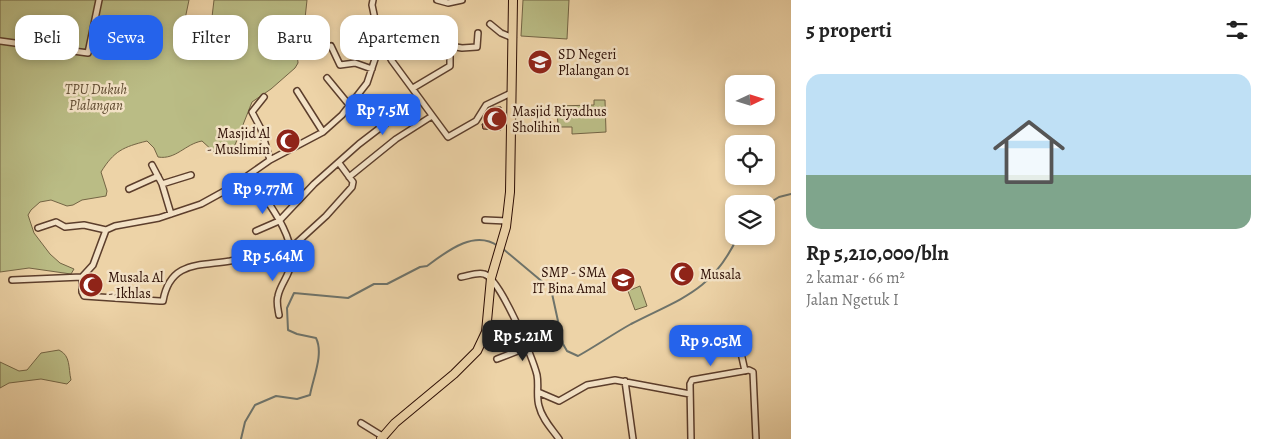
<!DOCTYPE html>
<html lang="id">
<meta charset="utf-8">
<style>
:root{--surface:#fff;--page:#f2f2f2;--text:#222;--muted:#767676;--accent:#2563eb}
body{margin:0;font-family:Alegreya,serif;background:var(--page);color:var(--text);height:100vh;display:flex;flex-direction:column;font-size:19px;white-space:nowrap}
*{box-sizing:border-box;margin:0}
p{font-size:16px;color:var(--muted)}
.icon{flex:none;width:28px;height:28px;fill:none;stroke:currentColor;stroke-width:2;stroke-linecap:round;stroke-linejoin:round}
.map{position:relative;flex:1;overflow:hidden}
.details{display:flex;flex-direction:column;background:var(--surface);width:475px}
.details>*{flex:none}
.banner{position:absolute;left:15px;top:15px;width:475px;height:45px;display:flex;gap:10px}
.needle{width:32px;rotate:86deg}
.tools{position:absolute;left:725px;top:75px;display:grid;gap:10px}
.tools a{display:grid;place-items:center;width:50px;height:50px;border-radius:10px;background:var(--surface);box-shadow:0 2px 8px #0003;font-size:25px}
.price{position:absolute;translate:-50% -42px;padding:0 11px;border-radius:10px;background:var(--accent);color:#fff;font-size:16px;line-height:32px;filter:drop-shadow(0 1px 2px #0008)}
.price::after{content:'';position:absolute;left:50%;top:30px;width:15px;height:11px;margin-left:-8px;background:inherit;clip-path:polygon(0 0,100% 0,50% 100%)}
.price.current{background:#222;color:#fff}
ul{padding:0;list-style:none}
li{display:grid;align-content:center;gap:10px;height:265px;padding:0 15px}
li span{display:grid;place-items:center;height:155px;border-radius:15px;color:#555}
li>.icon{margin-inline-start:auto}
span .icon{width:90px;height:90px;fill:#fffc;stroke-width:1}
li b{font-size:21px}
h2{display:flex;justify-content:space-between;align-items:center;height:60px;padding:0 15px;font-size:21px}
.tag{padding:0 18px;border-radius:15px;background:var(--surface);box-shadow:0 2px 8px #0003;font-size:18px;line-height:45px}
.tag.current{background:var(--accent);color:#fff}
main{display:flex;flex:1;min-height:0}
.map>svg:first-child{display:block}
</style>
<main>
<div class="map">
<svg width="791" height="439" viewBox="0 0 791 439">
<rect width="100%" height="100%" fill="#edd3a7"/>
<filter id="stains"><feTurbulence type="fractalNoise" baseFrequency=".004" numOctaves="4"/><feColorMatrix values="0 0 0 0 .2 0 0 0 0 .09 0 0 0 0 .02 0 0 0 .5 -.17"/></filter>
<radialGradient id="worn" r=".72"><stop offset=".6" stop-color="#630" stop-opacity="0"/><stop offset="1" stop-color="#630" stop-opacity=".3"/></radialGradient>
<path fill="#babc85" stroke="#736444" d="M0 0H189L184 24 189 38 210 34 214 0H307L304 28 297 52 298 63 295 68 271 89 252 102 235 145 224 154 214 152 202 141C185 144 176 160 158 157L154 148 147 141C123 147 114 151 101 172L107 191 106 196 82 200 73 205 67 206 51 200 40 202 31 210 28 215 34 233 50 254 60 263 74 269 71 274 29 268 0 272Z
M523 0H569L567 39 521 36Z
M594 100H605L606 132 572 134V127H558L557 106 594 105Z
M640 286 647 306 635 310 628 291Z
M59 350C71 356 68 367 71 380L67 384 41 379 9 383 0 388V362L19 371 27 370 41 353Z"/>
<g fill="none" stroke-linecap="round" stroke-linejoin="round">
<path stroke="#6e736a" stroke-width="2" d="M766 205 779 197 791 194
M502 248 551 289 563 344 567 351 578 356C596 346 613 334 631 324 681 298 712 292 738 236
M241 439 245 422 255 405 276 396 297 399 310 395C313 378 324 354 316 338L297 334 288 330 287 308 294 293 348 298 374 284H387L420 267 427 266C446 252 474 229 498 246"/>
</g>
<path fill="#ce8a6f" stroke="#2c0d03" d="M492 107H501V130L483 129 482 124 489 123 490 108Z
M680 266 690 270 685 283 674 279Z"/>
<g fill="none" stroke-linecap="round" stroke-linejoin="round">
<defs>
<path id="street" d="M437 0 448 3 462 0
M490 24 501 33 513 38
M379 38 392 61 448 137 476 121 486 105 511 93
M0 41 88 53 99 0
M331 46 340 65 355 63 372 69
M388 55C410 44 426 42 450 46
M327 78 350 106
M413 88 450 66V46L462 48 477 47 478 33
M297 91 323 132
M264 97 252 112 261 129 270 160
M152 165 162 184 171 214
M250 175C264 198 296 235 291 264 289 276 280 285 278 296 276 302 278 309 279 315
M349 177 396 139 432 116
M162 184 191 175
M129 189 158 176
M485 220 507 221
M38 228 56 222 65 227 84 225 106 230 115 226 159 218 201 204 230 188 270 160 323 132 342 115 367 83 377 53 379 38 372 5 373 0
M256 231 279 221 314 184 359 144 419 98
M291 248 326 216 352 187 353 182 339 163
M82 277V292L84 296 160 301H163C170 261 199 266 230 261 250 257 271 252 291 248
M461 277C468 276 477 272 484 274 500 278 533 358 537 375 539 385 536 396 539 406 542 419 552 429 559 439
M12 280 82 277 93 265 106 230
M741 353 745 371
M497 359 528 347
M625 381 633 439
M538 392 559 401 587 385 615 380 690 394
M361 423 382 436
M691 439 690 384 692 380 749 370 753 372 756 439"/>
<path id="primary" d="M381 439 395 423 454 374 477 351 486 332 491 278 506 227 510 192 513 0"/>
</defs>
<use href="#street" stroke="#5c3e2c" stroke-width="8"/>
<use href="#primary" stroke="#2c0d03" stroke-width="10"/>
<use href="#street" stroke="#f3e2c6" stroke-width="5"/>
<use href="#primary" stroke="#edd3a7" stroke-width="8"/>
</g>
<defs>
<symbol id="school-disc" viewBox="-11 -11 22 22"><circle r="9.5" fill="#8f2418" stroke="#f3e2c6"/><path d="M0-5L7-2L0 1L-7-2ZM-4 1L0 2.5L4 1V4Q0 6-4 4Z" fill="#fff"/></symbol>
<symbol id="mosque-disc" viewBox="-11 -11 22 22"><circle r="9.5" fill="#8f2418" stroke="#f3e2c6"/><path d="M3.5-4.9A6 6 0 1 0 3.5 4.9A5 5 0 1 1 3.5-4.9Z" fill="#fff"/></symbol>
</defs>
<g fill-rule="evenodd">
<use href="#school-disc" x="526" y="48" width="28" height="28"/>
<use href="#mosque-disc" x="481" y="105" width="28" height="28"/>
<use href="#mosque-disc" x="274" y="127" width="28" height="28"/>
<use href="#mosque-disc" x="668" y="260" width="28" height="28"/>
<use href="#school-disc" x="609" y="266" width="28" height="28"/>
<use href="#mosque-disc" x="77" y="271" width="28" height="28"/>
</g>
<g text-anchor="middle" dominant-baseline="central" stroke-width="5" stroke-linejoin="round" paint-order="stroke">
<g font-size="14" fill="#2c0d03" stroke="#f3e2c6" text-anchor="start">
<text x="558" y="54">SD Negeri<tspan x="558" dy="16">Plalangan 01</tspan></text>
<text x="512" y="111">Masjid Riyadhus<tspan x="512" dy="16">Sholihin</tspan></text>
<text x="270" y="133" text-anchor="end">Masjid Al<tspan x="270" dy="16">- Muslimin</tspan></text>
<text x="606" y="272" text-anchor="end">SMP - SMA<tspan x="606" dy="16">IT Bina Amal</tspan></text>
<text x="700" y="274">Musala</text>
<text x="108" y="277">Musala Al<tspan x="108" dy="16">- Ikhlas</tspan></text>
</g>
<g font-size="14" font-style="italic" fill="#5e4a30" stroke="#f3e2c6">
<text x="96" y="89">TPU Dukuh<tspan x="96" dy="16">Plalangan</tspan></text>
</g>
</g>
<rect width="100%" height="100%" filter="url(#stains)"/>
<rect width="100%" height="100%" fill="url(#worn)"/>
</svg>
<div class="tools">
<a><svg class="needle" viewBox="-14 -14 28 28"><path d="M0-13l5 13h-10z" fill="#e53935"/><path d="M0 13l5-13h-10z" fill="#767676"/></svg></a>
<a><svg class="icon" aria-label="locate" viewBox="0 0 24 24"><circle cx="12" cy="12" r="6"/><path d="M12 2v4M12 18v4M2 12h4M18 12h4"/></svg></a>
<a><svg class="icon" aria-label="layers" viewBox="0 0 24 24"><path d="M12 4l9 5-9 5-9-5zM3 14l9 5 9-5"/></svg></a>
</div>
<b class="price" style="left:383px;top:136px">Rp 7.5M</b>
<b class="price" style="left:263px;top:215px">Rp 9.77M</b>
<b class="price" style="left:273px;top:282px">Rp 5.64M</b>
<b class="price current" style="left:523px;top:362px">Rp 5.21M</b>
<b class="price" style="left:711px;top:367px">Rp 9.05M</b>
<div class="banner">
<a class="tag">Beli</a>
<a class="tag current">Sewa</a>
<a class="tag">Filter</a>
<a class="tag">Baru</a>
<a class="tag">Apartemen</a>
</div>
</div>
<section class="details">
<h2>5 properti<svg class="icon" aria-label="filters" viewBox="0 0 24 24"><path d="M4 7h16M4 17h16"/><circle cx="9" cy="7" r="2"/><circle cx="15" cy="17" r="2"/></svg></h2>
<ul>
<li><span style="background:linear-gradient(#bfe0f5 65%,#7fa58c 0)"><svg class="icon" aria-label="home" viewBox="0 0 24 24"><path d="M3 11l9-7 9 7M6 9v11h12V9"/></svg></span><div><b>Rp 5,210,000/bln</b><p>2 kamar · 66 m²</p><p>Jalan Ngetuk I</p></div></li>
</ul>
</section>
</main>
